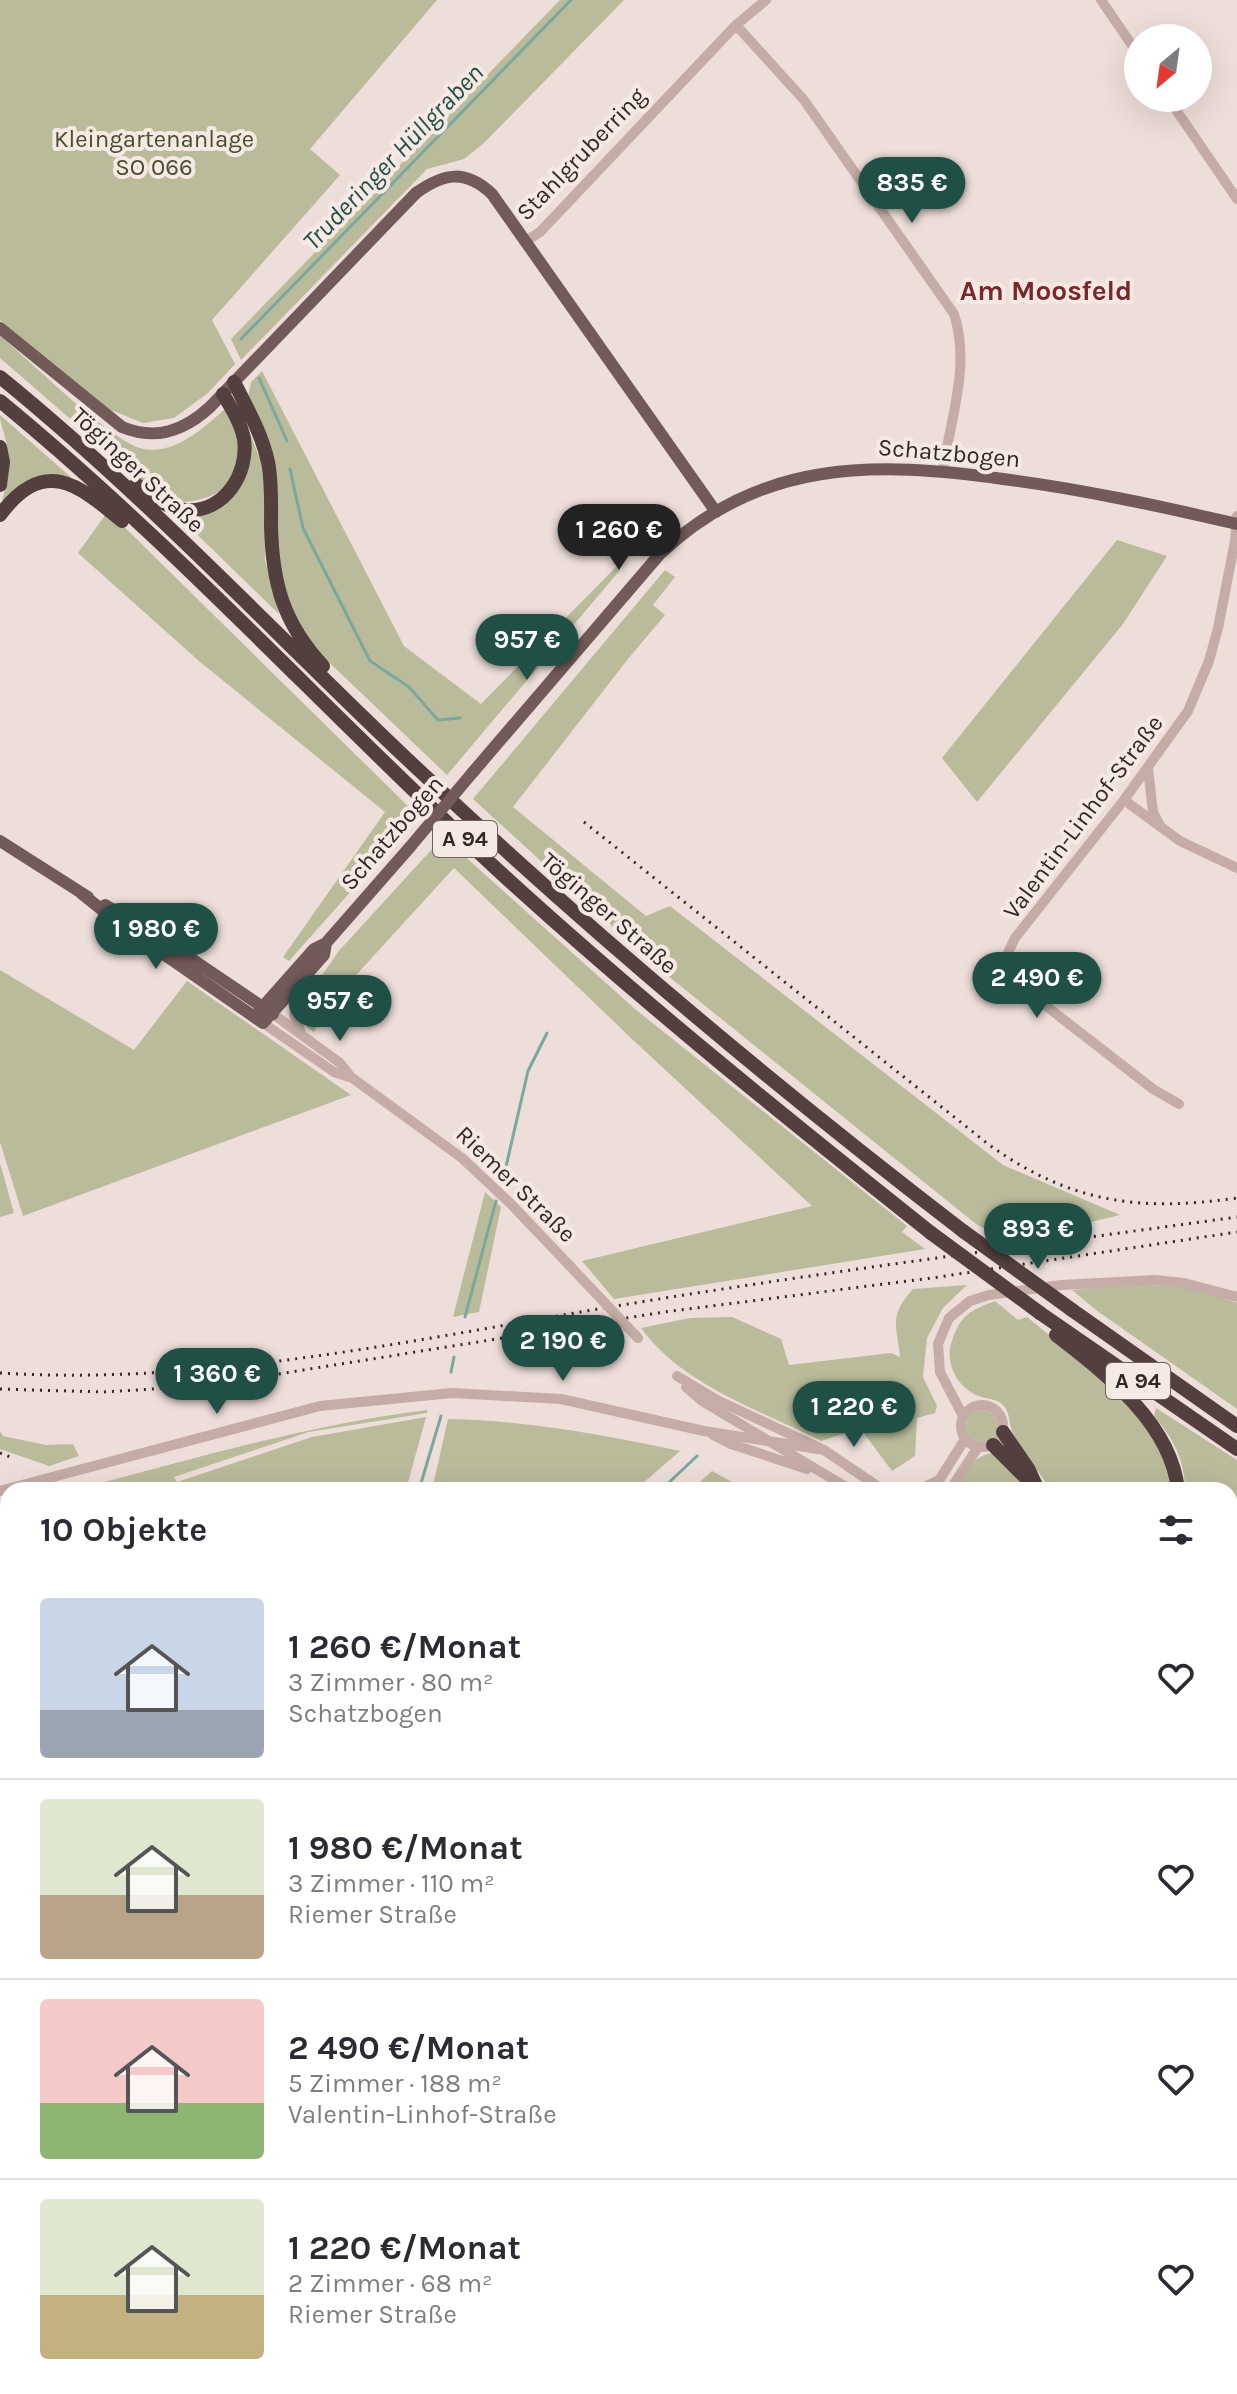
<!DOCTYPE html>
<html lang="de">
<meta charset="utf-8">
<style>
:root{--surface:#fff;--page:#f7f7f7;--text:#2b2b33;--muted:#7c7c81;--line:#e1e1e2;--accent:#204f45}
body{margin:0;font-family:Karla,sans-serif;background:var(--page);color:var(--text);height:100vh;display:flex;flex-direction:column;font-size:30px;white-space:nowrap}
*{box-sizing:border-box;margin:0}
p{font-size:26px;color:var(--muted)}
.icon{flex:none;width:44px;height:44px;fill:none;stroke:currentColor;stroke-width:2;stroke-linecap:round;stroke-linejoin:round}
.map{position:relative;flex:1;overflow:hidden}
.side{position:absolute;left:0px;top:1482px;width:1238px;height:912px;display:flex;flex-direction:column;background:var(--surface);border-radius:24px 24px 0 0;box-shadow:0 8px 32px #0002}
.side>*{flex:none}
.needle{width:52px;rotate:209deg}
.buttons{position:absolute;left:1124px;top:24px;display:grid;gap:16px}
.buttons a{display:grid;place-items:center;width:88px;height:88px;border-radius:50%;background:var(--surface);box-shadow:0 8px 32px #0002;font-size:40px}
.price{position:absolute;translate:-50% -68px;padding:0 18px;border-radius:28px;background:var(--accent);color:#fff;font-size:26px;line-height:52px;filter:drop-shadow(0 2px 4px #0008)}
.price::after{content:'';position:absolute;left:50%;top:48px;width:24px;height:18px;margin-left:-12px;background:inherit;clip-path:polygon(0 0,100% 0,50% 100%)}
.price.selected{background:#222;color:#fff}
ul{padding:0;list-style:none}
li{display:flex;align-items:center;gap:24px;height:200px;padding:0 40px}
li+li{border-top:2px solid var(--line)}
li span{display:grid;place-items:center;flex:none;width:224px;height:160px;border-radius:8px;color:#555}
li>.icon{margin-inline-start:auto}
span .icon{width:96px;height:96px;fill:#fffc;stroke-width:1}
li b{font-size:34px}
h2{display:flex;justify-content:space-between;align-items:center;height:96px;padding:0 40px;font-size:34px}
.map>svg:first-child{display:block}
</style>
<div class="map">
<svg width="1237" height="2394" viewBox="0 0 1237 2394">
<rect width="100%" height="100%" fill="#eeded9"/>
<path fill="#b9bb9b" d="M0 0H437L310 149 340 175 212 320 235 364 208 393 174 418 143 423 111 410 0 320Z
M560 0H624L483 144 464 159 427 169 241 360 231 339Z
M0 336C30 360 113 444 144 449 176 454 202 429 224 410H227C256 466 228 509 165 501L0 358Z
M262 371 404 646 481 704 616 567 620 570 447 775 312 646 292 610 282 575 248 397 251 382Z
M239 405 260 459 264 484 265 560 279 614 177 515 239 488 237 407Z
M0 415 73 479 45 476 1 506C6 486 10 467 7 447 6 435 0 426 0 415Z
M108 511 418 816 289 961 283 957 385 812 199 661 78 553Z
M1117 540 1167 556 1123 624 977 802 942 758Z
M665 570 675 577 653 605 665 615 628 659 513 807 646 916 670 906 1003 1165 1120 1215 1009 1242 976 1224 657 967 473 799Z
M443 837 635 1009 907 1226 902 1232 925 1249 614 1299 582 1261 812 1206 633 1040 454 868 325 1009 314 1032 307 1027 303 1003 338 952Z
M0 970 134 1050 187 981 351 1095 23 1216 0 1142Z
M0 1163 14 1213 0 1217Z
M485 1192 501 1207 479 1312 453 1317Z
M1137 1284 1194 1288 1237 1303V1409L1096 1310 1072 1290Z
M967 1285 943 1308 927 1338 923 1377 937 1406 935 1413 917 1418 915 1456 892 1471 860 1428 821 1441C760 1410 682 1385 641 1328L690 1318 732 1317 781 1339 789 1365 891 1353 900 1357C897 1325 888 1317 913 1289Z
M995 1301 1018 1320 1027 1317C1070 1352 1140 1405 1164 1454 1169 1464 1170 1478 1173 1490H1051C1039 1471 1023 1453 1013 1433 1009 1425 1010 1416 1006 1409 1000 1398 989 1400 979 1396 957 1388 944 1362 952 1341 960 1315 971 1310 995 1301Z
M1156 1408 1237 1460V1513L1230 1516V1490H1185C1185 1460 1173 1438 1154 1416Z
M427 1410V1413L309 1432 174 1477 177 1482 312 1437 426 1417 406 1490H75C192 1459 307 1425 427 1410Z
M966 1426a16 16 0 1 1 32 0a16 16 0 1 1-32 0Z
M448 1419C531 1421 599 1434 680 1451L635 1490H432Z
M0 1431 3 1436 46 1445 73 1444 79 1456 49 1466 0 1449Z
M992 1453 1002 1458 1025 1490H954C964 1474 972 1456 992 1453Z
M712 1471 732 1482 729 1490H691Z
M8 1508V2386H152L159 2394H144L149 2388 142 2394H0V1510Z
M1230 2044 1237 2047V2394H1130L1112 2386H1230Z"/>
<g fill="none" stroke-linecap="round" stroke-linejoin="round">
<path stroke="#7ba89e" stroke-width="3" d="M241 339 571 0
M259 378 287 441
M290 469 303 528 370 661 409 687 438 720 460 718
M505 1171 528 1071 547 1033
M465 1317 496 1201
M451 1372 454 1357
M419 1490 441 1416
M661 1490 697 1456
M7 2394 10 2386"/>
<path stroke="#c5aca6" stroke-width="10" d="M1101 0 1138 54
M736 25 804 100 954 314C971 366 950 419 943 471
M1168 98 1237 199
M526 241 540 232 736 25 766 0
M1148 768 1153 812 1160 825
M1124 800 1180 841 1237 868
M296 988 294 1015 302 1035
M273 1014 340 1063 351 1077 462 1158 510 1203 569 1265
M263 1023 334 1072 349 1077
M1179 1104 1153 1089 1015 982 1005 959 1015 938 1124 800 1188 711 1209 661 1218 628 1235 541 1237 516
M677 1376 717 1400 824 1450 883 1490
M686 1387 702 1401 851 1490
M961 1426a21 21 0 1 1 42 0a21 21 0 1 1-42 0Z
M963 1416 940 1372 938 1344 949 1318 970 1301 989 1295 1061 1285 1155 1280 1184 1283 1237 1297
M713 1435 731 1444 807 1469
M918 1490 939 1480
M933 1490 965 1439
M950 1490 978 1447
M0 1491 320 1406 452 1393 561 1399 704 1431 824 1450
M1230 1689 1237 1692
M1230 1767 1237 1770
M0 1884 8 1905
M409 2386 418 2394
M643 2386 653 2394
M772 2386 773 2394
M564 2394 571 2386"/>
<path stroke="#725a59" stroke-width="12" d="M0 328 122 427C156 441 184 431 210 407L416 193C444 173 465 169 492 194L716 512
M473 772 659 555C759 459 875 461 1003 479 1082 489 1159 506 1237 524
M0 841 88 897
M81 893 116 921 263 1023 324 955 326 943
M105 905 171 945 273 1014
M259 1011 314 949 326 943 410 847"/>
<path stroke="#523f3e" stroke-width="14" d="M0 377C144 494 271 630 406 758 583 926 769 1082 963 1231
M234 382C247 408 262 434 268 462 272 482 271 504 271 525 272 582 283 623 323 666
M0 401C178 547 333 719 502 874 640 1000 785 1117 931 1233
M0 447 3 462 0 485
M136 484C150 496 166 508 185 510 224 513 249 474 244 439 241 423 231 407 223 394
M0 515C44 456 78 484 122 521
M1072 1310 1237 1426
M1040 1313 1237 1449
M1056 1335C1106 1374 1171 1423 1178 1490
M1003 1432 1029 1470 1038 1490
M993 1445 1026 1478
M1230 1524 1237 1521"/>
<path stroke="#322726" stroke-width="3" stroke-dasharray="2 6" stroke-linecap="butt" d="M584 822 988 1144C1070 1203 1139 1212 1237 1198
M0 1373C211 1386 421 1338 628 1304 830 1271 1034 1245 1237 1217
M0 1389 103 1392 204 1386 664 1312 932 1278 1237 1232
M0 1453 10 1457"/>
<path stroke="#c5aca6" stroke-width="10" d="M569 1265 638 1338"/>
<path stroke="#725a59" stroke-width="12" d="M410 847 473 772"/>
<path stroke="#523f3e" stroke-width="14" d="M963 1231 1072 1310
M931 1233 1040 1313"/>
</g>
<g text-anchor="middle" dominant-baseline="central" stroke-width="8" stroke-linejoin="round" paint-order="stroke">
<g fill="#f6e9e4" stroke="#6d615f" stroke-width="2">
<rect x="433" y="821" width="64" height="36" rx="6"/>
<rect x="1106" y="1363" width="64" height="36" rx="6"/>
</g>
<g font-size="22" font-weight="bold" fill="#322726">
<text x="465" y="839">A 94</text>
<text x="1138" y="1381">A 94</text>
</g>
<g font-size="24" fill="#4a4d2d" stroke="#f6e9e4">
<text x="154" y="139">Kleingartenanlage<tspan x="154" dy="28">SO 066</tspan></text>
</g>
<g font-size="24" fill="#322726" stroke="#f6e9e4">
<text transform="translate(581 154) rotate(-46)">Stahlgruberring</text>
<text transform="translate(949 453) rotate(5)">Schatzbogen</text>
<text transform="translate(138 470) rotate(43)">Töginger Straße</text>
<text transform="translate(1083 817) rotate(-53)">Valentin-Linhof-Straße</text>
<text transform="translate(392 833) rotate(-49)">Schatzbogen</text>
<text transform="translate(609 913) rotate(41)">Töginger Straße</text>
<text transform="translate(516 1184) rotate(44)">Riemer Straße</text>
</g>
<g font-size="26" font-style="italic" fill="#204f45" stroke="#f6e9e4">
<text transform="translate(393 157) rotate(-46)">Truderinger Hüllgraben</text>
</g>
<g font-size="28" font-weight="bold" fill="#78272a" stroke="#f6e9e4">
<text x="1046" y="290">Am Moosfeld</text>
</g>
</g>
</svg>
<div class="buttons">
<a><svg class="needle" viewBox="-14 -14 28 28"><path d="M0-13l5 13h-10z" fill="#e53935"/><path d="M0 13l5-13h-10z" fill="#7c7c81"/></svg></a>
</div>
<b class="price" style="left:912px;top:225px">835 €</b>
<b class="price selected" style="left:619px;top:572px">1 260 €</b>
<b class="price" style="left:527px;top:682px">957 €</b>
<b class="price" style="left:156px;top:971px">1 980 €</b>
<b class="price" style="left:1037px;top:1020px">2 490 €</b>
<b class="price" style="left:340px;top:1043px">957 €</b>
<b class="price" style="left:1038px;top:1271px">893 €</b>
<b class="price" style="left:563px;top:1383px">2 190 €</b>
<b class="price" style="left:217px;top:1416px">1 360 €</b>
<b class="price" style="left:854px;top:1449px">1 220 €</b>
<section class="side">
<h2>10 Objekte<svg class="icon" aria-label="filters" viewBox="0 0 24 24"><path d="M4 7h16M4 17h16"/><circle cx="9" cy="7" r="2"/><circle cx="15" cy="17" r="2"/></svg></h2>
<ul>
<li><span style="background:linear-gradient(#c9d6e8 70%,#9aa5b1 0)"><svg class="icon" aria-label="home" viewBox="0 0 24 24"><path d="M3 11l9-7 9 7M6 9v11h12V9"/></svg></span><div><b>1 260 €/Monat</b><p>3 Zimmer · 80 m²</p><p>Schatzbogen</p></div><svg class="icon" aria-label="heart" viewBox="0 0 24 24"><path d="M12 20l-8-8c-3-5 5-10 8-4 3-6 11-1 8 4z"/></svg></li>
<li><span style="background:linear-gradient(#dfe7d0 60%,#b9a48a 0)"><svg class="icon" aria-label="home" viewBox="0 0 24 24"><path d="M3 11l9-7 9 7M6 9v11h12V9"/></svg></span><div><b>1 980 €/Monat</b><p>3 Zimmer · 110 m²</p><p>Riemer Straße</p></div><svg class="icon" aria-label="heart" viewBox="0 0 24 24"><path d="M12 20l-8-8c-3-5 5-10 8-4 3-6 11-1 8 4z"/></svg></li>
<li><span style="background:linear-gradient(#f6c9c9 65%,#8fb573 0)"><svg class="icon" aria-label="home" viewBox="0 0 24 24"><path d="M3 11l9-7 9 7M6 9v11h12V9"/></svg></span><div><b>2 490 €/Monat</b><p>5 Zimmer · 188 m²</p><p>Valentin-Linhof-Straße</p></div><svg class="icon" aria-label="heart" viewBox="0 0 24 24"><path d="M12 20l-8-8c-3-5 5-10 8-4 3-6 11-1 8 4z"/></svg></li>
<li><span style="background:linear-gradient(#dfe7d0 60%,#c2b280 0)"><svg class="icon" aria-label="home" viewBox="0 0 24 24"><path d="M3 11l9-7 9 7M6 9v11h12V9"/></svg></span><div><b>1 220 €/Monat</b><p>2 Zimmer · 68 m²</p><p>Riemer Straße</p></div><svg class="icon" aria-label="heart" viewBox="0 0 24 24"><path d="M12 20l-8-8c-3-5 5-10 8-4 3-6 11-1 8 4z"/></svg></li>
</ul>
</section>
</div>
